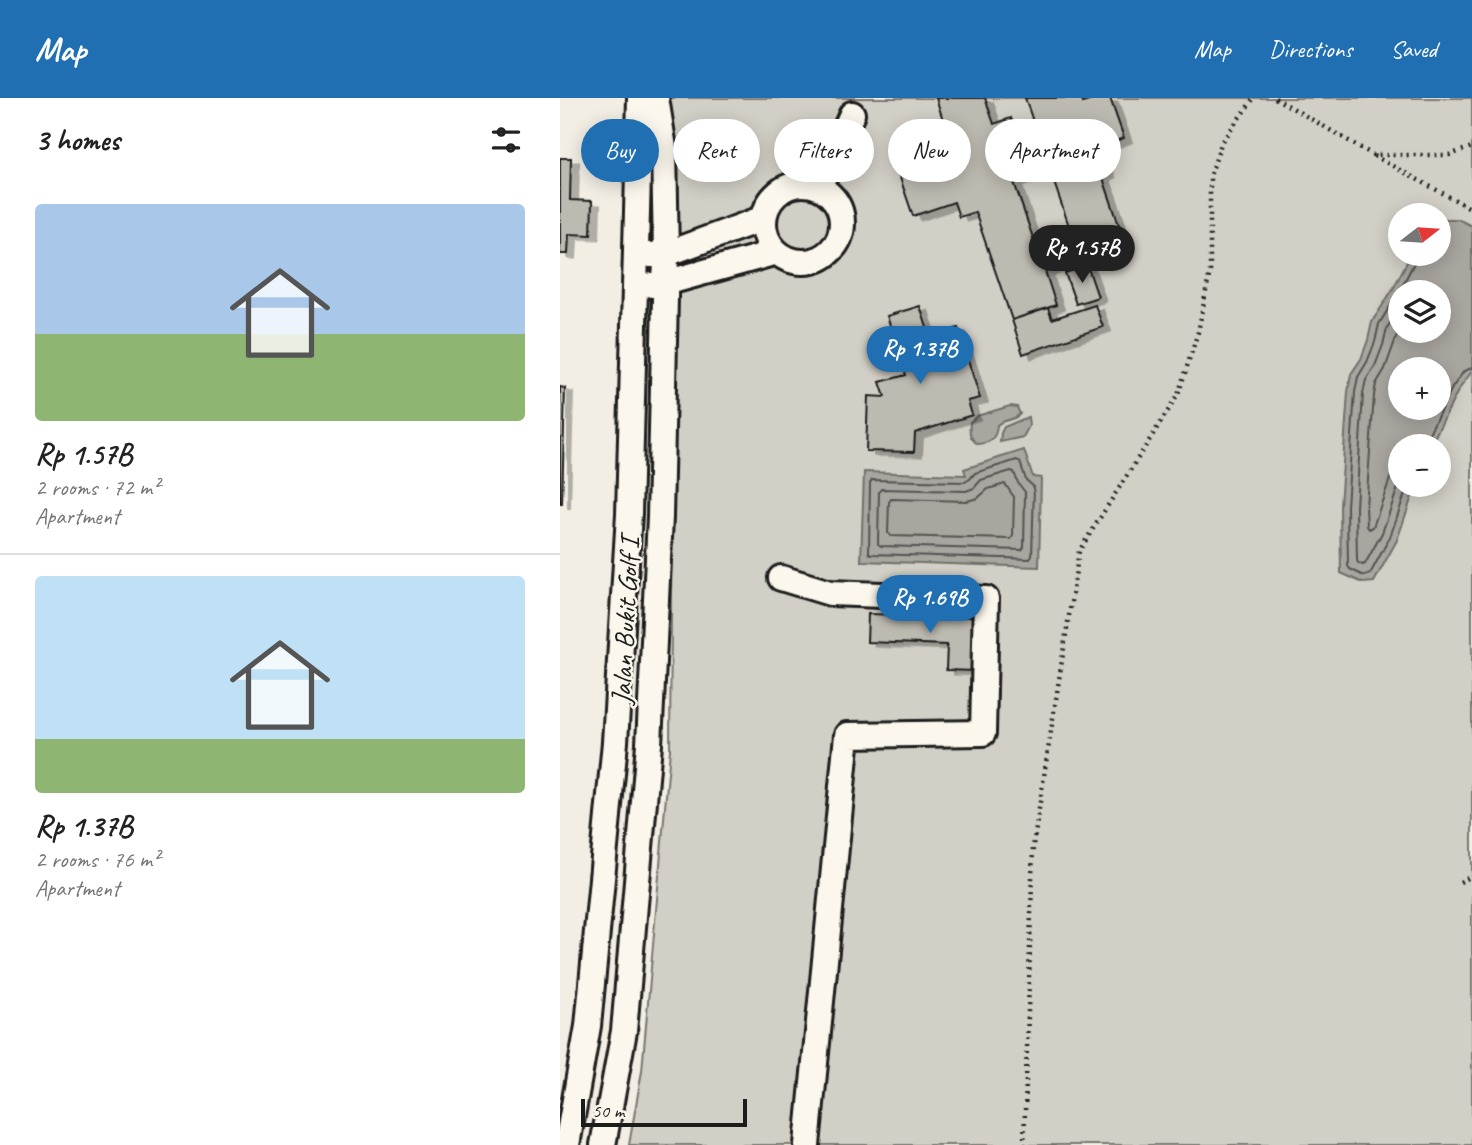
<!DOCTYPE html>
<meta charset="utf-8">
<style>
:root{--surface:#fff;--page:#f2f2f2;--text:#222;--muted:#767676;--line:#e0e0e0;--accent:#1f6fb2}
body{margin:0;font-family:Caveat,sans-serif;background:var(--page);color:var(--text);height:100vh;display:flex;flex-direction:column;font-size:26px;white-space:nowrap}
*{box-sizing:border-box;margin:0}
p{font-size:23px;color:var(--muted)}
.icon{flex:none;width:38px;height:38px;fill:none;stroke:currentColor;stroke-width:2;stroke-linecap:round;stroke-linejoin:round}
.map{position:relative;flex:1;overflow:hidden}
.details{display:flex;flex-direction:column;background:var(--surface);width:560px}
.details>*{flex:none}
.guide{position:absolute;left:21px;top:21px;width:665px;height:63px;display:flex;gap:14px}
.needle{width:46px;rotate:73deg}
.controls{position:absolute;left:828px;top:105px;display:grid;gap:14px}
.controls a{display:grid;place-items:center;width:63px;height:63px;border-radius:50%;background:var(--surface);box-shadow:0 4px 18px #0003;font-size:35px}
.scale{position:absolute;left:21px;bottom:18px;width:166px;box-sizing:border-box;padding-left:7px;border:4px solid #1c1c1c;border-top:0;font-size:19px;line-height:24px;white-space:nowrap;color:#1c1c1c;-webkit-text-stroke:5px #fbf7ec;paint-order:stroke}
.price{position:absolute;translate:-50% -60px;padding:0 16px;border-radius:24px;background:var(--accent);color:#fff;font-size:23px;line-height:46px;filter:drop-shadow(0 2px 4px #0008)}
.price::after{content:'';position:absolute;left:50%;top:42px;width:21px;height:16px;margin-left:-10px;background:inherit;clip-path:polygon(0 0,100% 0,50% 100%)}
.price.current{background:#222;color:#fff}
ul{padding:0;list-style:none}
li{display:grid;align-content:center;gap:14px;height:371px;padding:0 35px}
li+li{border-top:2px solid var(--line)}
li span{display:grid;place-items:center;height:217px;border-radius:7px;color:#555}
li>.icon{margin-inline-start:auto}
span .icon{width:126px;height:126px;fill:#fffc;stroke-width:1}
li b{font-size:30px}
h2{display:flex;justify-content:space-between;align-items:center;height:84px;padding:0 35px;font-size:30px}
.tag{padding:0 24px;border-radius:32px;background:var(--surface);box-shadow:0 4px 18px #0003;font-size:24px;line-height:63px}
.tag.current{background:var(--accent);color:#fff}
header{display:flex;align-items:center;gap:42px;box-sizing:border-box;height:98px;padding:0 35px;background:var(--accent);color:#fff}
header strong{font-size:33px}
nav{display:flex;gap:38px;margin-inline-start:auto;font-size:24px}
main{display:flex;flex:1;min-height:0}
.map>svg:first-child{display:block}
</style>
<header>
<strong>Map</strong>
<nav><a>Map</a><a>Directions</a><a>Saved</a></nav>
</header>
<main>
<section class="details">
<h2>3 homes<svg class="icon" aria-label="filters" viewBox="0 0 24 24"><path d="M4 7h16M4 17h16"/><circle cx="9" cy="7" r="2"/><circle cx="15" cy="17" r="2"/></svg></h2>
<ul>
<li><span style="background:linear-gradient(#a9c7e8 60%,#8fb573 0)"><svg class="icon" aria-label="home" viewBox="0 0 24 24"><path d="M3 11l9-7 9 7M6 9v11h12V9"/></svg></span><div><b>Rp 1.57B</b><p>2 rooms · 72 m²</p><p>Apartment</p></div></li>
<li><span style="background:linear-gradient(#bfe0f5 75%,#8fb573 0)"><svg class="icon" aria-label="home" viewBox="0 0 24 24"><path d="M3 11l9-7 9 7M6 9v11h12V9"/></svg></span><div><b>Rp 1.37B</b><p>2 rooms · 76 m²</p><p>Apartment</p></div></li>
</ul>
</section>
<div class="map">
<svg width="912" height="1047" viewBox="0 0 912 1047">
<defs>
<filter id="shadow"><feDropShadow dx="8" dy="4.5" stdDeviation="0" flood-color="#0004"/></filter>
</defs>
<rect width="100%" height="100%" fill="#f2eee4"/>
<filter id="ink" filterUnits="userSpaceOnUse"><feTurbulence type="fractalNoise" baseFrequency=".0143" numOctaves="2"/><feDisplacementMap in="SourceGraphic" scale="14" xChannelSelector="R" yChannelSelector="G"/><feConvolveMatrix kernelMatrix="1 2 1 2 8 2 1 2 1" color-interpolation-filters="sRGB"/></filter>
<g filter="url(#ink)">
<path fill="#d2cfc6" stroke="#777671" stroke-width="2" fill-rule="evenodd" d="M109 0H912V1047H69L82 973 110 652 114 115ZM840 117H878V156H840ZM840 194H878V233H840ZM840 271H878V310H840ZM840 348H878V387H840Z"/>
<path fill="#a9a6a0" stroke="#716f6b" stroke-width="2" fill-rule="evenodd" d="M882 121H898L912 128V273L898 293 870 348H840V387H856L837 442 814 484 803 485 781 475 780 408 788 294 791 276 801 261 808 242 812 224 833 191 851 156H878L879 123ZM878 194V233H840V194ZM840 271H878V310H840Z
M450 308 457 309 460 316C454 323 443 321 437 327 436 340 431 345 418 346 409 340 409 335 410 324L417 318Z
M468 319 469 328 463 339 440 344 441 335 444 329Z
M464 352 473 379 481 380 479 469 301 463 304 374 406 377 404 371Z"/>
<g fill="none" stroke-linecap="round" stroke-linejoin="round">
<path stroke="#545351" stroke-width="2" d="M840 209 827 230 823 247 815 268 806 282 803 296 796 409 797 462 798 465 803 467 805 466 822 435 840 384
M840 229 825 271 816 286 814 297 806 409 807 428 809 431 813 429 831 378 840 366
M864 348 865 343 892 290 904 273 912 270
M457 362 460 364 466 382 474 389 472 458 470 461 312 456 309 455 310 385 312 382 405 384 410 381 415 375Z
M451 373 454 374 458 385 465 394 464 449 462 452 321 448 318 446 319 394 321 391 406 393 414 390 421 382Z
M445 386 454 399 453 438 451 441 331 438 328 435 329 404 331 401 407 403 418 400 428 391Z
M848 387 830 439 810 476 804 478 790 471 788 468 787 408 795 294 798 279 807 264 815 244 819 226 839 194 856 161 857 156"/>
</g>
<path fill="#bdbab1" stroke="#1c1c1c" stroke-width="2" filter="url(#shadow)" d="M376 0H425L434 26 451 20 471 78 454 84 473 140 509 128 465 0H522L523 5 538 0H550L564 40 538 49 547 75 542 77 559 127 551 130 558 148 485 173 496 207 452 222 415 114 399 119 394 104 353 118 334 62 375 48 370 33 385 28Z
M0 60H11L10 102 32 103 31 137 9 136 8 156H0Z
M527 167 538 199 516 206 505 175Z
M535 207 543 229 463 256 452 222 488 210 492 221Z
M360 208 370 239 398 230 420 300 408 303 412 317 355 335 354 354 306 353 308 298 325 299 320 284 346 277 327 218Z
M0 289 5 290 2 406H0Z
M308 516 417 519 415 573 386 572 387 547 307 544Z"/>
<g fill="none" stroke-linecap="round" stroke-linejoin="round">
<defs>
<path id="minor" d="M204 125a39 39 0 1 1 78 0a39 39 0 1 1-78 0Z
M259 89 292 16
M90 157 106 156 204 120
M92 187 105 185 217 154
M221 480 270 495 426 501 423 635 287 637 247 1047
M7 1047 28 928 55 644 69 416 80 0
M43 1047 64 933 89 646 100 419 106 156 104 50 96 0"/>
</defs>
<use href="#minor" stroke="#1c1c1c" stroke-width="30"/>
<path stroke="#1c1c1c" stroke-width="4.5" stroke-dasharray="2 5" stroke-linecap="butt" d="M715 0 813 57H889L912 49
M814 58 912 111
M900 784 912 778
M464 1047 473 749 519 453 618 297 638 234 650 173V78L662 43 694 0"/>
<use href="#minor" stroke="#fbf7ec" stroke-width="24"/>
</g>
</g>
<g text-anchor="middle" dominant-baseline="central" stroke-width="5" stroke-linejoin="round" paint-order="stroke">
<g font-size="28" fill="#1c1c1c" stroke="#fbf7ec">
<text transform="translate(65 523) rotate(-87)">Jalan Bukit Golf I</text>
</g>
</g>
</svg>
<div class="controls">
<a><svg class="needle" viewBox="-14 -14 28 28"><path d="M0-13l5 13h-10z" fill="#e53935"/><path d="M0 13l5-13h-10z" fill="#767676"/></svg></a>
<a><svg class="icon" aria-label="layers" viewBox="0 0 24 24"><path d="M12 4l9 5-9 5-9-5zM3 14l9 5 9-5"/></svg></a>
<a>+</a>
<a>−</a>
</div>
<div class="scale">50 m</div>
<b class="price current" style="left:522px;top:187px">Rp 1.57B</b>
<b class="price" style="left:360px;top:288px">Rp 1.37B</b>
<b class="price" style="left:370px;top:537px">Rp 1.69B</b>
<div class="guide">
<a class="tag current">Buy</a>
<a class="tag">Rent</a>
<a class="tag">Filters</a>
<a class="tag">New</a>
<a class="tag">Apartment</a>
</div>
</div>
</main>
